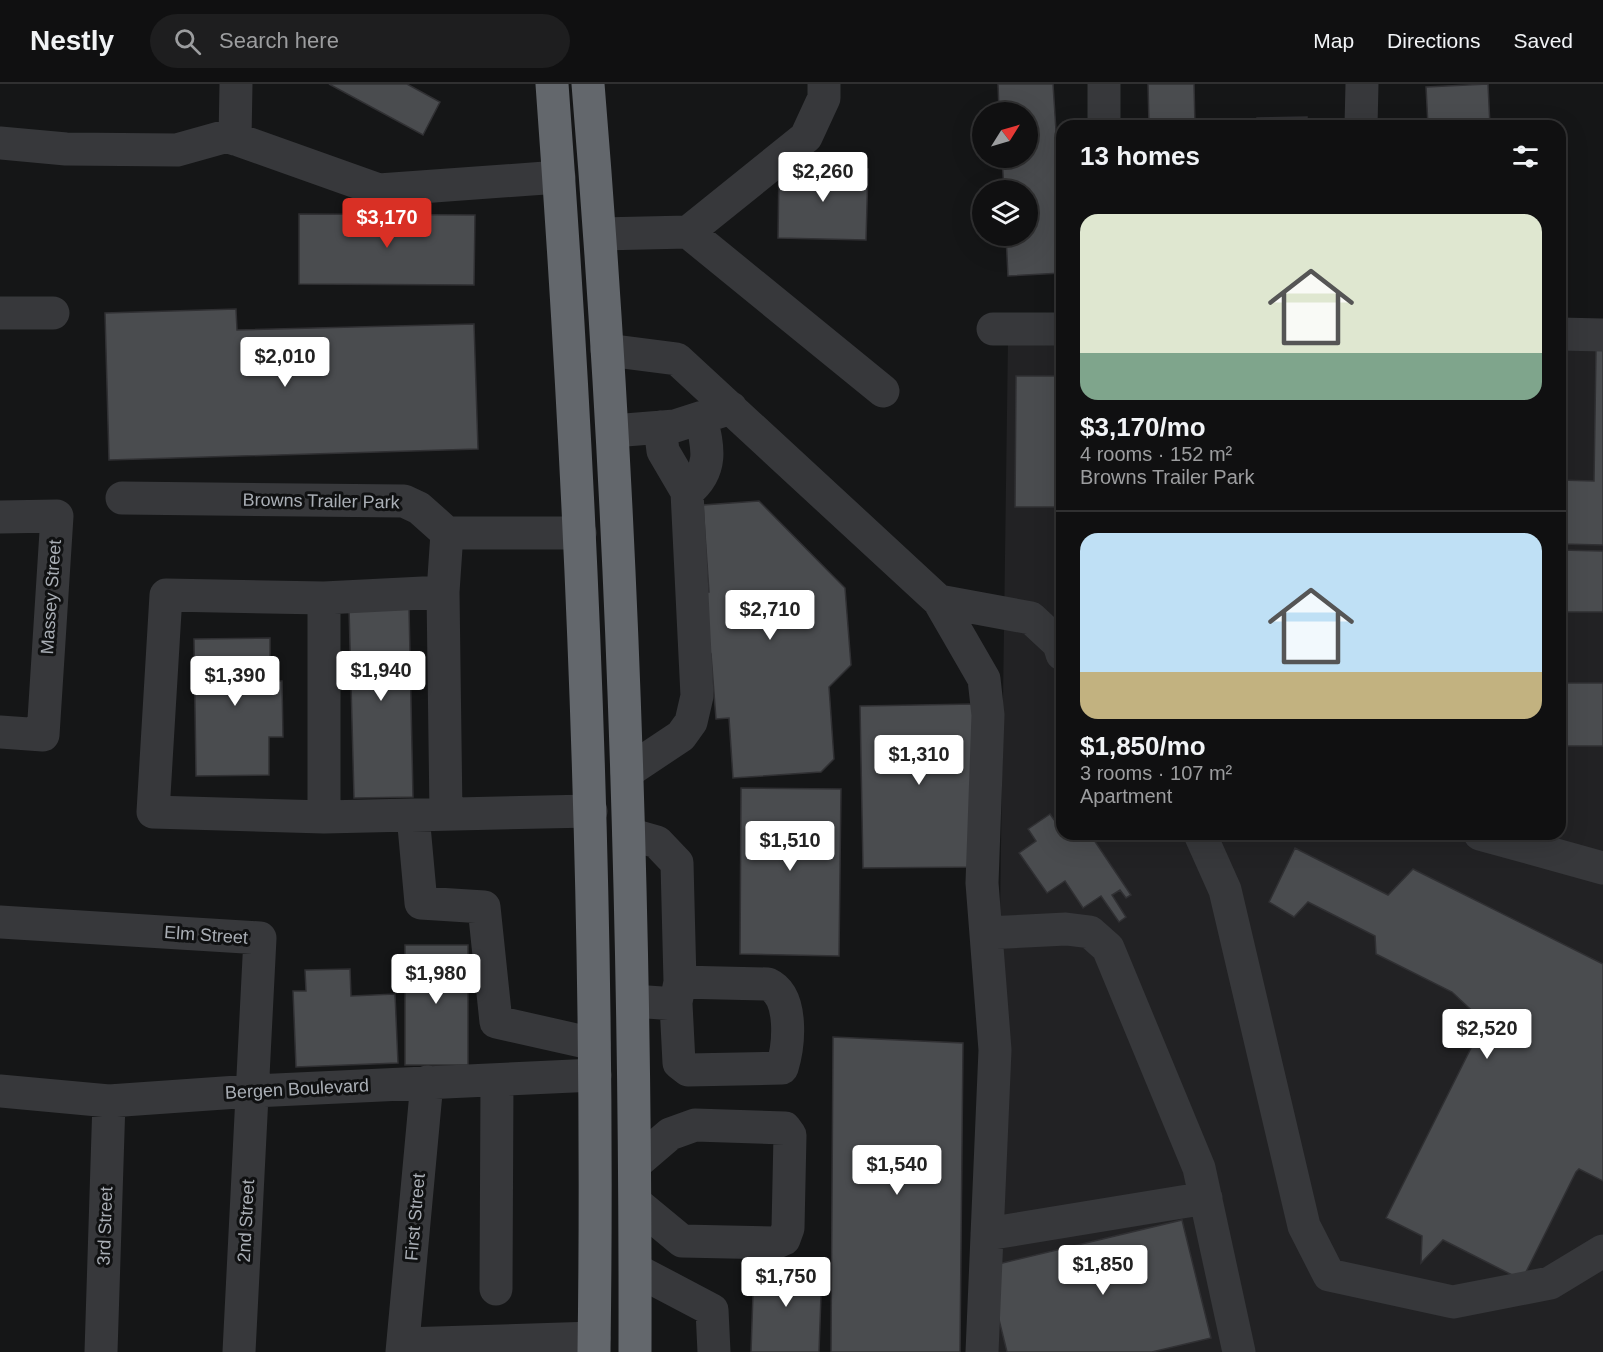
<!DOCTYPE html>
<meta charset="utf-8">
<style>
:root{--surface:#101011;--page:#1e1e1f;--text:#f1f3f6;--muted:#9c9d9f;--line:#303031;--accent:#d93025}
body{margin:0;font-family:Helvetica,sans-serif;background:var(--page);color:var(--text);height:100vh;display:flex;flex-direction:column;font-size:22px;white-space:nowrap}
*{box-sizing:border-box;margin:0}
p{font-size:20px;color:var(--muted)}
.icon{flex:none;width:33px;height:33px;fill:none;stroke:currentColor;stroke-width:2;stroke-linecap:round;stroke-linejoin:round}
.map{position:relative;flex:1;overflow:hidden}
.side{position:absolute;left:1056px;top:36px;width:510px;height:720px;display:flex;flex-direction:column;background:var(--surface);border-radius:18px;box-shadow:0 6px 24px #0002,0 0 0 2px var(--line)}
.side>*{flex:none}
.needle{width:39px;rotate:53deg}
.buttons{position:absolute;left:972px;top:18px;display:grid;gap:12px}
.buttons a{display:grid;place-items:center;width:66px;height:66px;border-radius:50%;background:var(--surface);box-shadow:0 6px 24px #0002,0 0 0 2px var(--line);font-size:30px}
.price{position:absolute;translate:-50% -51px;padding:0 14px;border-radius:6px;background:#fff;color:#222;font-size:20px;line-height:39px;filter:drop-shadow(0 2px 3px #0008)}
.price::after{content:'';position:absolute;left:50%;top:36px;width:18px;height:14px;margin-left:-9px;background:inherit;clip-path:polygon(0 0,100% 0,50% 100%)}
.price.active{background:var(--accent);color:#fff}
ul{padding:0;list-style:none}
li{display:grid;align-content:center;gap:12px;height:318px;padding:0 24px}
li+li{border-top:2px solid var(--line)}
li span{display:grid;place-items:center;height:186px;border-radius:18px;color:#555}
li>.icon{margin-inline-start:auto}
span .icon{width:108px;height:108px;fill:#fffc;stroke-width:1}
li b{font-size:26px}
h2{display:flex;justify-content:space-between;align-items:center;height:72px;padding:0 24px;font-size:26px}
header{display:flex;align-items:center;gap:36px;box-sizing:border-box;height:84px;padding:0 30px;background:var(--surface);border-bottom:2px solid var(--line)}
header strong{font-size:28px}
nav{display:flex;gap:33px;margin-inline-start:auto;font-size:21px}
.search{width:420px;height:54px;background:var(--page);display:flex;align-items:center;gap:15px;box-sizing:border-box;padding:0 21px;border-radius:33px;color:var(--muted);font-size:22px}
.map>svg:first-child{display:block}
</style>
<header>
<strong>Nestly</strong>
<div class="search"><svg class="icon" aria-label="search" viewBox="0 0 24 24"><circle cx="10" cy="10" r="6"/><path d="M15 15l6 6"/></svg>Search here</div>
<nav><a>Map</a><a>Directions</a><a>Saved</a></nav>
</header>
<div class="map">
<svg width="1603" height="1268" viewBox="0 0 1603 1268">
<rect width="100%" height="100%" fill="#151617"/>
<path fill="#222224" d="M1560 252H1603V1268H994L1008 255 1062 254V750H1560Z"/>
<path fill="#4a4c4f" stroke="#303033" stroke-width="1.5" d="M329 0H407L440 18 423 51Z
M998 0H1053L1062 141V189L1008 192 1006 152H1028V106H1004L1002 74H1028V28H999Z
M1148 0H1194L1195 42H1149Z
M1488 0 1490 42H1428L1426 3Z
M1307 33V42H1257V34Z
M779 82 868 85 866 156 778 154Z
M299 130 475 131 474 201 299 200Z
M236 225 237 246 474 240 478 365 109 376 105 229Z
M1596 266H1603V461L1560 460V396L1594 397Z
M1016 292H1062V423H1015Z
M759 417 845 504 851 581 829 603 834 675 821 688 733 694 729 634 716 635 711 570 677 510 709 508 703 421Z
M1560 466 1603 467V528H1560Z
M409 523 413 713 354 714 349 524Z
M270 554V597H282L283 653H269V691L196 692 194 555Z
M1560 599H1603V662H1560Z
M974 620 977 783 863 784 860 622Z
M741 704 841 705 839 872 740 870Z
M1050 730 1060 744 1062 743V750H1090L1131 811 1126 814 1120 806 1112 811 1126 833 1119 838 1101 812 1083 824 1065 797 1047 809 1019 769 1036 757 1028 745Z
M1295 764 1388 811 1413 785 1603 880V1097L1579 1085 1576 1088 1522 1196 1443 1156 1421 1179 1422 1152 1386 1134 1484 938 1452 908 1376 870 1375 852 1308 818 1294 833 1269 818Z
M405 861H468V981H405Z
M350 885 351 912 395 910 398 979 296 983 293 907H306L305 886Z
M833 953 963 959 960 1268H831Z
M1182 1136 1211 1254 1152 1268H1007L986 1183Z
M754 1180 822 1182 819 1268H751Z"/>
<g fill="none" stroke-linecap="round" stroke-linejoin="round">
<path stroke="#37383b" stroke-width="33" d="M824 0V14L806 53 688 148 883 307
M1104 0V42
M1361 42 1362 0
M235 55 236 0
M0 59 66 65 177 66 227 52 379 106 559 93
M600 150 688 148
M0 229H53
M993 245H1062
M1560 250 1603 251
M607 266 677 275 939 517 984 595 988 631 982 799 995 966 982 1268
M613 347 675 342 731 324
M687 408C714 386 708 363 701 334
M122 414 404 417 419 424 447 449H580
M0 433 57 432 43 651 0 648
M324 514 443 508
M939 517 1031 534 1059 560 1062 570
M627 688 681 652 691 638 697 612 687 408 663 367 660 343
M446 730 443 508 447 449
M413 731 421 819 484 823 496 938 594 960
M324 733V514L166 511 153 728 324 733 591 727
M629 750 657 758 677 779 680 898 676 918
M1200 750 1225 806 1304 1142 1329 1191 1453 1218 1550 1199 1603 1167
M1480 750 1603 784
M0 838 260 854 239 1268
M986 849 1066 845 1090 848 1108 864 1199 1084 1239 1268
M633 917 676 920 679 979 688 986 782 984C789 961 794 912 768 900L680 898
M0 1007 109 1017 252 1007 595 991
M635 1080 670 1050 695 1041 785 1044 790 1051 788 1144 784 1155 775 1159 682 1157 636 1119
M987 1150 1206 1114
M636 1186 712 1226 714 1268
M496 1205 497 996
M403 1260 594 1254
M101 1268 109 1017
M402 1268 427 998"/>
<path stroke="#63676c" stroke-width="33" d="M552 0C583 422 600 845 594 1268
M588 0C623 422 636 845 635 1268"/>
</g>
<g text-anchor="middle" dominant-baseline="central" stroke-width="6" stroke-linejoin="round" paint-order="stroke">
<g font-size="18" fill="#a9aeb5" stroke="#101112">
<text transform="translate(321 417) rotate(1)">Browns Trailer Park</text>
<text transform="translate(51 513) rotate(-86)">Massey Street</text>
<text transform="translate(206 851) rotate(4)">Elm Street</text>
<text transform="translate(297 1005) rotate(-3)">Bergen Boulevard</text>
<text transform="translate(415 1133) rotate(-85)">First Street</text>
<text transform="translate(246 1137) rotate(-87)">2nd Street</text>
<text transform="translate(105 1142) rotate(-88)">3rd Street</text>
</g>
</g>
</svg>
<div class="buttons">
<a><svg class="needle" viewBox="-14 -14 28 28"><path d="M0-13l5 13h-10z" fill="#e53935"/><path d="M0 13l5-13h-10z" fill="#9c9d9f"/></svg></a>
<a><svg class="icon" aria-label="layers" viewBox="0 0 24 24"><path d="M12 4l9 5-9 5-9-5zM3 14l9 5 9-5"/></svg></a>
</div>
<b class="price" style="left:823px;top:119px">$2,260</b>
<b class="price active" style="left:387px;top:165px">$3,170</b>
<b class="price" style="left:285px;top:304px">$2,010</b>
<b class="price" style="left:770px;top:557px">$2,710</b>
<b class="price" style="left:381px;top:618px">$1,940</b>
<b class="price" style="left:235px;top:623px">$1,390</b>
<b class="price" style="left:919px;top:702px">$1,310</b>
<b class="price" style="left:790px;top:788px">$1,510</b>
<b class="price" style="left:436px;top:921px">$1,980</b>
<b class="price" style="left:1487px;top:976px">$2,520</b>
<b class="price" style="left:897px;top:1112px">$1,540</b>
<b class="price" style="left:1103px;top:1212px">$1,850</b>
<b class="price" style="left:786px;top:1224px">$1,750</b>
<section class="side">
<h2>13 homes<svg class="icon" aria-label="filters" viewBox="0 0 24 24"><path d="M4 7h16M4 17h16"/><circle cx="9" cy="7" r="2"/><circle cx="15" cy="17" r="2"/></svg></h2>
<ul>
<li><span style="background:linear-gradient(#dfe7d0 75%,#7fa58c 0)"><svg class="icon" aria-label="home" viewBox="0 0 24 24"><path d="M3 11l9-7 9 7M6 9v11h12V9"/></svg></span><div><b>$3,170/mo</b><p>4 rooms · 152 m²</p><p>Browns Trailer Park</p></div></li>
<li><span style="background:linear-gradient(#bfe0f5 75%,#c2b280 0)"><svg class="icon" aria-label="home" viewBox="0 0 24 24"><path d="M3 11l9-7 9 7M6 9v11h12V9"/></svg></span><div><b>$1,850/mo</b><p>3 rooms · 107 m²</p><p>Apartment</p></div></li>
</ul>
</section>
</div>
